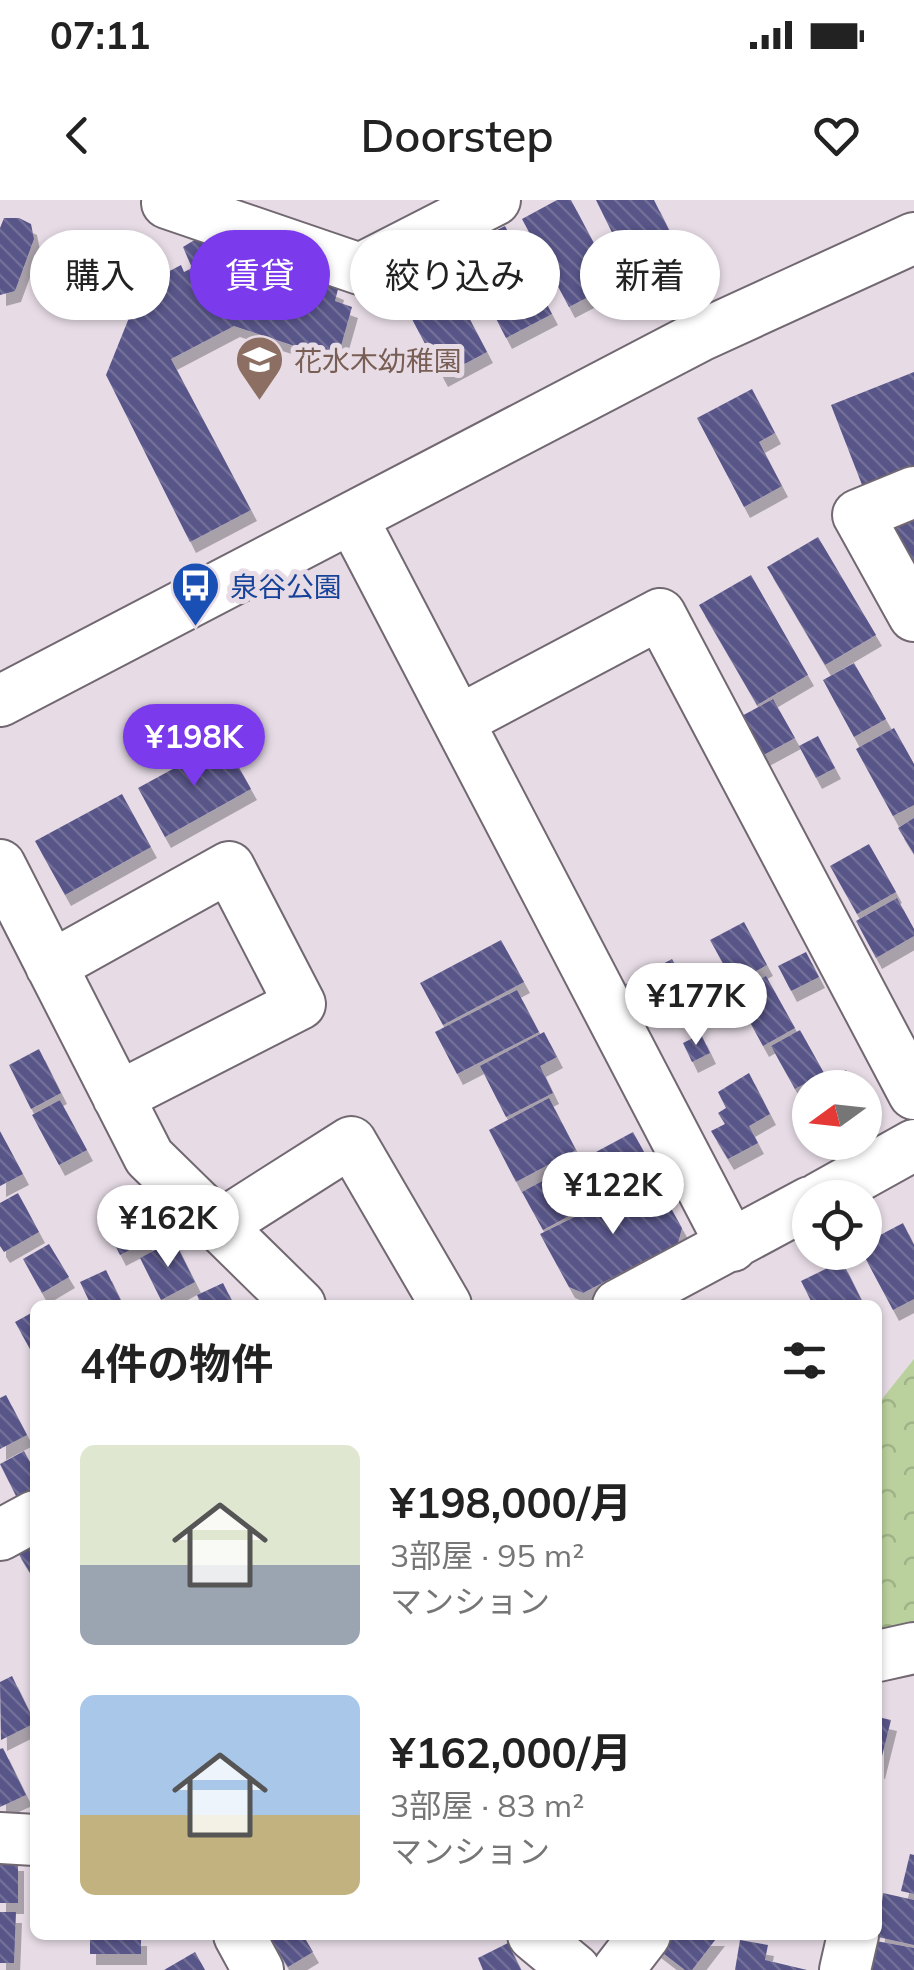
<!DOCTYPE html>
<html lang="ja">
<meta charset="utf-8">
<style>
:root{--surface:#fff;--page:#f2f2f2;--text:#222;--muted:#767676;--accent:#7c3aed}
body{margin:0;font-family:Mulish,"Noto Sans JP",sans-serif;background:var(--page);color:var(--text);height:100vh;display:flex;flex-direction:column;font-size:38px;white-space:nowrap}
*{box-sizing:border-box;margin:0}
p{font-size:32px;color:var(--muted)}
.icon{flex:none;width:55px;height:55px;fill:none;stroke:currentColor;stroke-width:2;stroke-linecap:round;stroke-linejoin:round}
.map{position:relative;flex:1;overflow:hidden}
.drawer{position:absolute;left:30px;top:1100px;width:852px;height:640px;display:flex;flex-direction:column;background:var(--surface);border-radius:15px;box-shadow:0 2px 8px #0004}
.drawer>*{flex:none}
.guide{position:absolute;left:30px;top:30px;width:855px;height:90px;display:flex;gap:20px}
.needle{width:65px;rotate:255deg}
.buttons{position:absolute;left:792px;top:870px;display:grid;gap:20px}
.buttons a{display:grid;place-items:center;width:90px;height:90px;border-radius:50%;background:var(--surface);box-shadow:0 2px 8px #0004;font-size:50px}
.price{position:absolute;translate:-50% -85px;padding:0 22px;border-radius:35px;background:#fff;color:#222;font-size:32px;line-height:65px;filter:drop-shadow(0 2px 5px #0008)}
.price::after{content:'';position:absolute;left:50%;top:60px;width:30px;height:22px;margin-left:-15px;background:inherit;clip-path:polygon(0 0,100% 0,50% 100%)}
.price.current{background:var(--accent);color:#fff}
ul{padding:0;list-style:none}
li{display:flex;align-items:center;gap:30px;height:250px;padding:0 50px}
li span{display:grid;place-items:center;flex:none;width:280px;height:200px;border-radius:15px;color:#555}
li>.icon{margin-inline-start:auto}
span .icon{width:120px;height:120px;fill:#fffc;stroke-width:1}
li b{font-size:42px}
h2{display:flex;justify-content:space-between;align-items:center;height:120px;padding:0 50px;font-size:42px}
.chip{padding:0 35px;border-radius:45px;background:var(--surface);box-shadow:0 2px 8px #0004;font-size:35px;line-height:90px}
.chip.current{background:var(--accent);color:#fff}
.status{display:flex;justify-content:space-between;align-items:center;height:70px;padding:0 50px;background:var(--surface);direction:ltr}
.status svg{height:28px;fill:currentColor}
header{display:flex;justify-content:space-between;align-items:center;height:130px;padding:0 50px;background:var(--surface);font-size:45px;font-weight:600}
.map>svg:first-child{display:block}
</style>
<div class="status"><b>07:11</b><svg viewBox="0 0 49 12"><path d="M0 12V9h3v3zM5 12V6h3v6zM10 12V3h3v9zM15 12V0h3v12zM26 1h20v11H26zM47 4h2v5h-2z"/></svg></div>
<header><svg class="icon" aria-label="back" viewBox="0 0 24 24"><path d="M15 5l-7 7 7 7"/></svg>Doorstep<svg class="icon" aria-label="heart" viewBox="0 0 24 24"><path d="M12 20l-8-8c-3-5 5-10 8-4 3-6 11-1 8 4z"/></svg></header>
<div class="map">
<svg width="914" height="1770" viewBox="0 0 914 1770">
<defs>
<pattern id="park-crowns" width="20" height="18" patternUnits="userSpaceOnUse" patternTransform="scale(2.5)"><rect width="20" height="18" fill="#bad09d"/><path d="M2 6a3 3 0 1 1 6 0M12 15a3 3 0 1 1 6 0" fill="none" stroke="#a0b388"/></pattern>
<pattern id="building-back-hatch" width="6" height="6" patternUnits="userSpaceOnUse" patternTransform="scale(2.5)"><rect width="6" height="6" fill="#585489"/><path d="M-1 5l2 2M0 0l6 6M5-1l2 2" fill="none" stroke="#726f97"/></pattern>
<filter id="shadow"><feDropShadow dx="6" dy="11" stdDeviation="0" flood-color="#0004"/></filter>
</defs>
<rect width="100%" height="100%" fill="#e7dce6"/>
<path fill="url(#park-crowns)" d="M914 1159V1442L878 1450V1204Z"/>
<path fill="url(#building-back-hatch)" filter="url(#shadow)" d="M557 0H571L615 83 569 107 522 19Z
M596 0H654L678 48 631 71Z
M4 18H19L31 24 34 39 15 91 0 95V28Z
M505 26 552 114 506 138 460 49Z
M196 39 231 49 244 76 279 82 284 67 338 89 335 101 352 107 337 160 234 126 171 159 251 310 190 342 106 175 137 98 168 81 164 74 181 65 184 72 192 68 183 47Z
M438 59 487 152 442 176 393 83Z
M914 172V271L864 290 831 205Z
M752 189 775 233 759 242 782 286 744 307 697 218Z
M914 316V367L888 322Z
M818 337 876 435 825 465 767 367Z
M751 375 808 475 757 505 699 405Z
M854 463 886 519 854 537 823 480Z
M773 499 795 538 758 558 738 518Z
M894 528 914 564V605L893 616 856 549Z
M818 536 835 568 816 578 799 546Z
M224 541 251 589 165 637 138 588Z
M122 594 151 647 65 695 35 641Z
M914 618V654L898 628Z
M869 644 896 692 857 714 830 666Z
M897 698 914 729V736L876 758 856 721Z
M744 722 767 765 734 783 710 740Z
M501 740 524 782 443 825 420 783Z
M806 752 819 777 791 791 778 766Z
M672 759 688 788 669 799 665 791 638 806 626 784Z
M766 776 795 828 763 846 734 793Z
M517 790 539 832 457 874 435 832Z
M800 830 824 873 795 889 771 846Z
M544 832 557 857 540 866 553 893 506 917 480 866Z
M701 834 710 853 692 862 683 843Z
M39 849 61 893 31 909 9 865Z
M846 870 856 888H815Z
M749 873 770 914 749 926 758 943 728 959 711 931 725 924 718 913 726 908 718 892Z
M549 898 576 950 516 982 489 930Z
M60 900 87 950 59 965 32 915Z
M0 931 23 974 0 986Z
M633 932 654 970 543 1030 522 992Z
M654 978 682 1028 678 1043 583 1093 569 1087 540 1034Z
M18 993 39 1032 4 1052 0 1046V1003Z
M125 997 147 1041 120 1055 98 1011Z
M903 1023 914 1045V1099L893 1110 862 1052 865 1043Z
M174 1040 195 1082 161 1100 140 1058Z
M49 1044 69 1077 42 1093 23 1059Z
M842 1061 864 1105H813L801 1081Z
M106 1070 123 1105H91L80 1082Z
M223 1083 234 1105H201L197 1095Z
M35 1111V1158L15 1122Z
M6 1195 27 1235 0 1249V1198Z
M24 1251 35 1271V1293L19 1302 0 1264Z
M35 1336V1381L15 1348Z
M12 1476 35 1523 1 1540 0 1482Z
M878 1517 891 1520 879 1568H878Z
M3 1548 26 1595 0 1607V1549Z
M910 1654 914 1655V1694L901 1691Z
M0 1660H18V1703H0Z
M883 1693 914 1700V1745L878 1737Z
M0 1712H16L14 1763H0Z
M90 1735H141V1754H90Z
M268 1735H303L313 1752 288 1767Z
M664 1735H719L692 1770H685L655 1747Z
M740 1740 768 1745 765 1760 807 1770H735Z
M876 1741 914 1748V1770H872Z
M508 1743 521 1770H483L478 1758Z
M195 1752 205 1770H164Z"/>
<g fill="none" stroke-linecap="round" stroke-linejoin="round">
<defs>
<path id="minor" d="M168 0 167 3 360 69 495 0
M914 292 858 315 914 416
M352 318 732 1046
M0 501 700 136 914 38
M458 521 660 414 914 894
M0 665 149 957 300 1105
M51 766 229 667 300 804 118 897
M819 998 914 945
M219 1026 351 942 446 1105
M618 1105 810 1002
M0 1335 35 1316
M878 1456 914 1448
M0 1638 35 1640
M239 1735 258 1770
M533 1735 575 1770
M618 1770 645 1735
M845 1770 853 1735"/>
</defs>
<use href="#minor" stroke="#716871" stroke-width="54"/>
<use href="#minor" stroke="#fff" stroke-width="50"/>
</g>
<defs>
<symbol id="school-pin" viewBox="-11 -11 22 30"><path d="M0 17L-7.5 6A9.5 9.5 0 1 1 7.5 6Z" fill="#8d6e63" stroke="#e7dce6"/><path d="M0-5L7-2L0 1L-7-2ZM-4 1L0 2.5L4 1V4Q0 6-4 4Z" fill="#fff"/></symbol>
<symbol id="bus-pin" viewBox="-11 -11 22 30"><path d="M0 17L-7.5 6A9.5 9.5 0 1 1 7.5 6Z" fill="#1a4fb4" stroke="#e7dce6"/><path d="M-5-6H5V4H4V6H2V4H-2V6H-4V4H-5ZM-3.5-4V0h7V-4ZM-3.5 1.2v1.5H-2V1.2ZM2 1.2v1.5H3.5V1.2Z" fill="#fff"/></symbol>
</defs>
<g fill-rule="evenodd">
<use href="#school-pin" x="232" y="132" width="55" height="75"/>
<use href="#bus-pin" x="168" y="358" width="55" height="75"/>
</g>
<g text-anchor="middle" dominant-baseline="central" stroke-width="10" stroke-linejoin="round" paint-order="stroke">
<g font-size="28" fill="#785e54" stroke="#e7dce6" text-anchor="start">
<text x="294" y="160">花水木幼稚園</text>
</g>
<g font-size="28" fill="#164399" stroke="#e7dce6" text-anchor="start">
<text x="230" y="386">泉谷公園</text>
</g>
</g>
</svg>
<div class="buttons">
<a><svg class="needle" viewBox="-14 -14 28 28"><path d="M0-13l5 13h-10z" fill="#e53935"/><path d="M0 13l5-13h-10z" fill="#767676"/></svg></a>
<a><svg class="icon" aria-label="locate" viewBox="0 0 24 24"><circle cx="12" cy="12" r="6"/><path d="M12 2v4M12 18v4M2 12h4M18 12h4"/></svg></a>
</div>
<b class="price current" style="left:194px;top:589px">¥198K</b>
<b class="price" style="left:696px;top:848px">¥177K</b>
<b class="price" style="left:613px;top:1037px">¥122K</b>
<b class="price" style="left:168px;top:1070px">¥162K</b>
<div class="guide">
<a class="chip">購入</a>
<a class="chip current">賃貸</a>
<a class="chip">絞り込み</a>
<a class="chip">新着</a>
</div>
<section class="drawer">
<h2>4件の物件<svg class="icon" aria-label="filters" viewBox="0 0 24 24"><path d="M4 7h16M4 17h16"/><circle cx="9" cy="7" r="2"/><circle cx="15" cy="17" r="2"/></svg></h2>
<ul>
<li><span style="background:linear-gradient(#dfe7d0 60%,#9aa5b1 0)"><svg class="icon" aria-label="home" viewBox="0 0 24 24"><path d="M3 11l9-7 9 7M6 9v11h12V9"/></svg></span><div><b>¥198,000/月</b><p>3部屋 · 95 m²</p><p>マンション</p></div></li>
<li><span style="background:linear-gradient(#a9c7e8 60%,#c2b280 0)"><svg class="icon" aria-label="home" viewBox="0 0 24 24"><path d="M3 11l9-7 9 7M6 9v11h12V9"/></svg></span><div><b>¥162,000/月</b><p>3部屋 · 83 m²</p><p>マンション</p></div></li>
</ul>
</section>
</div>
